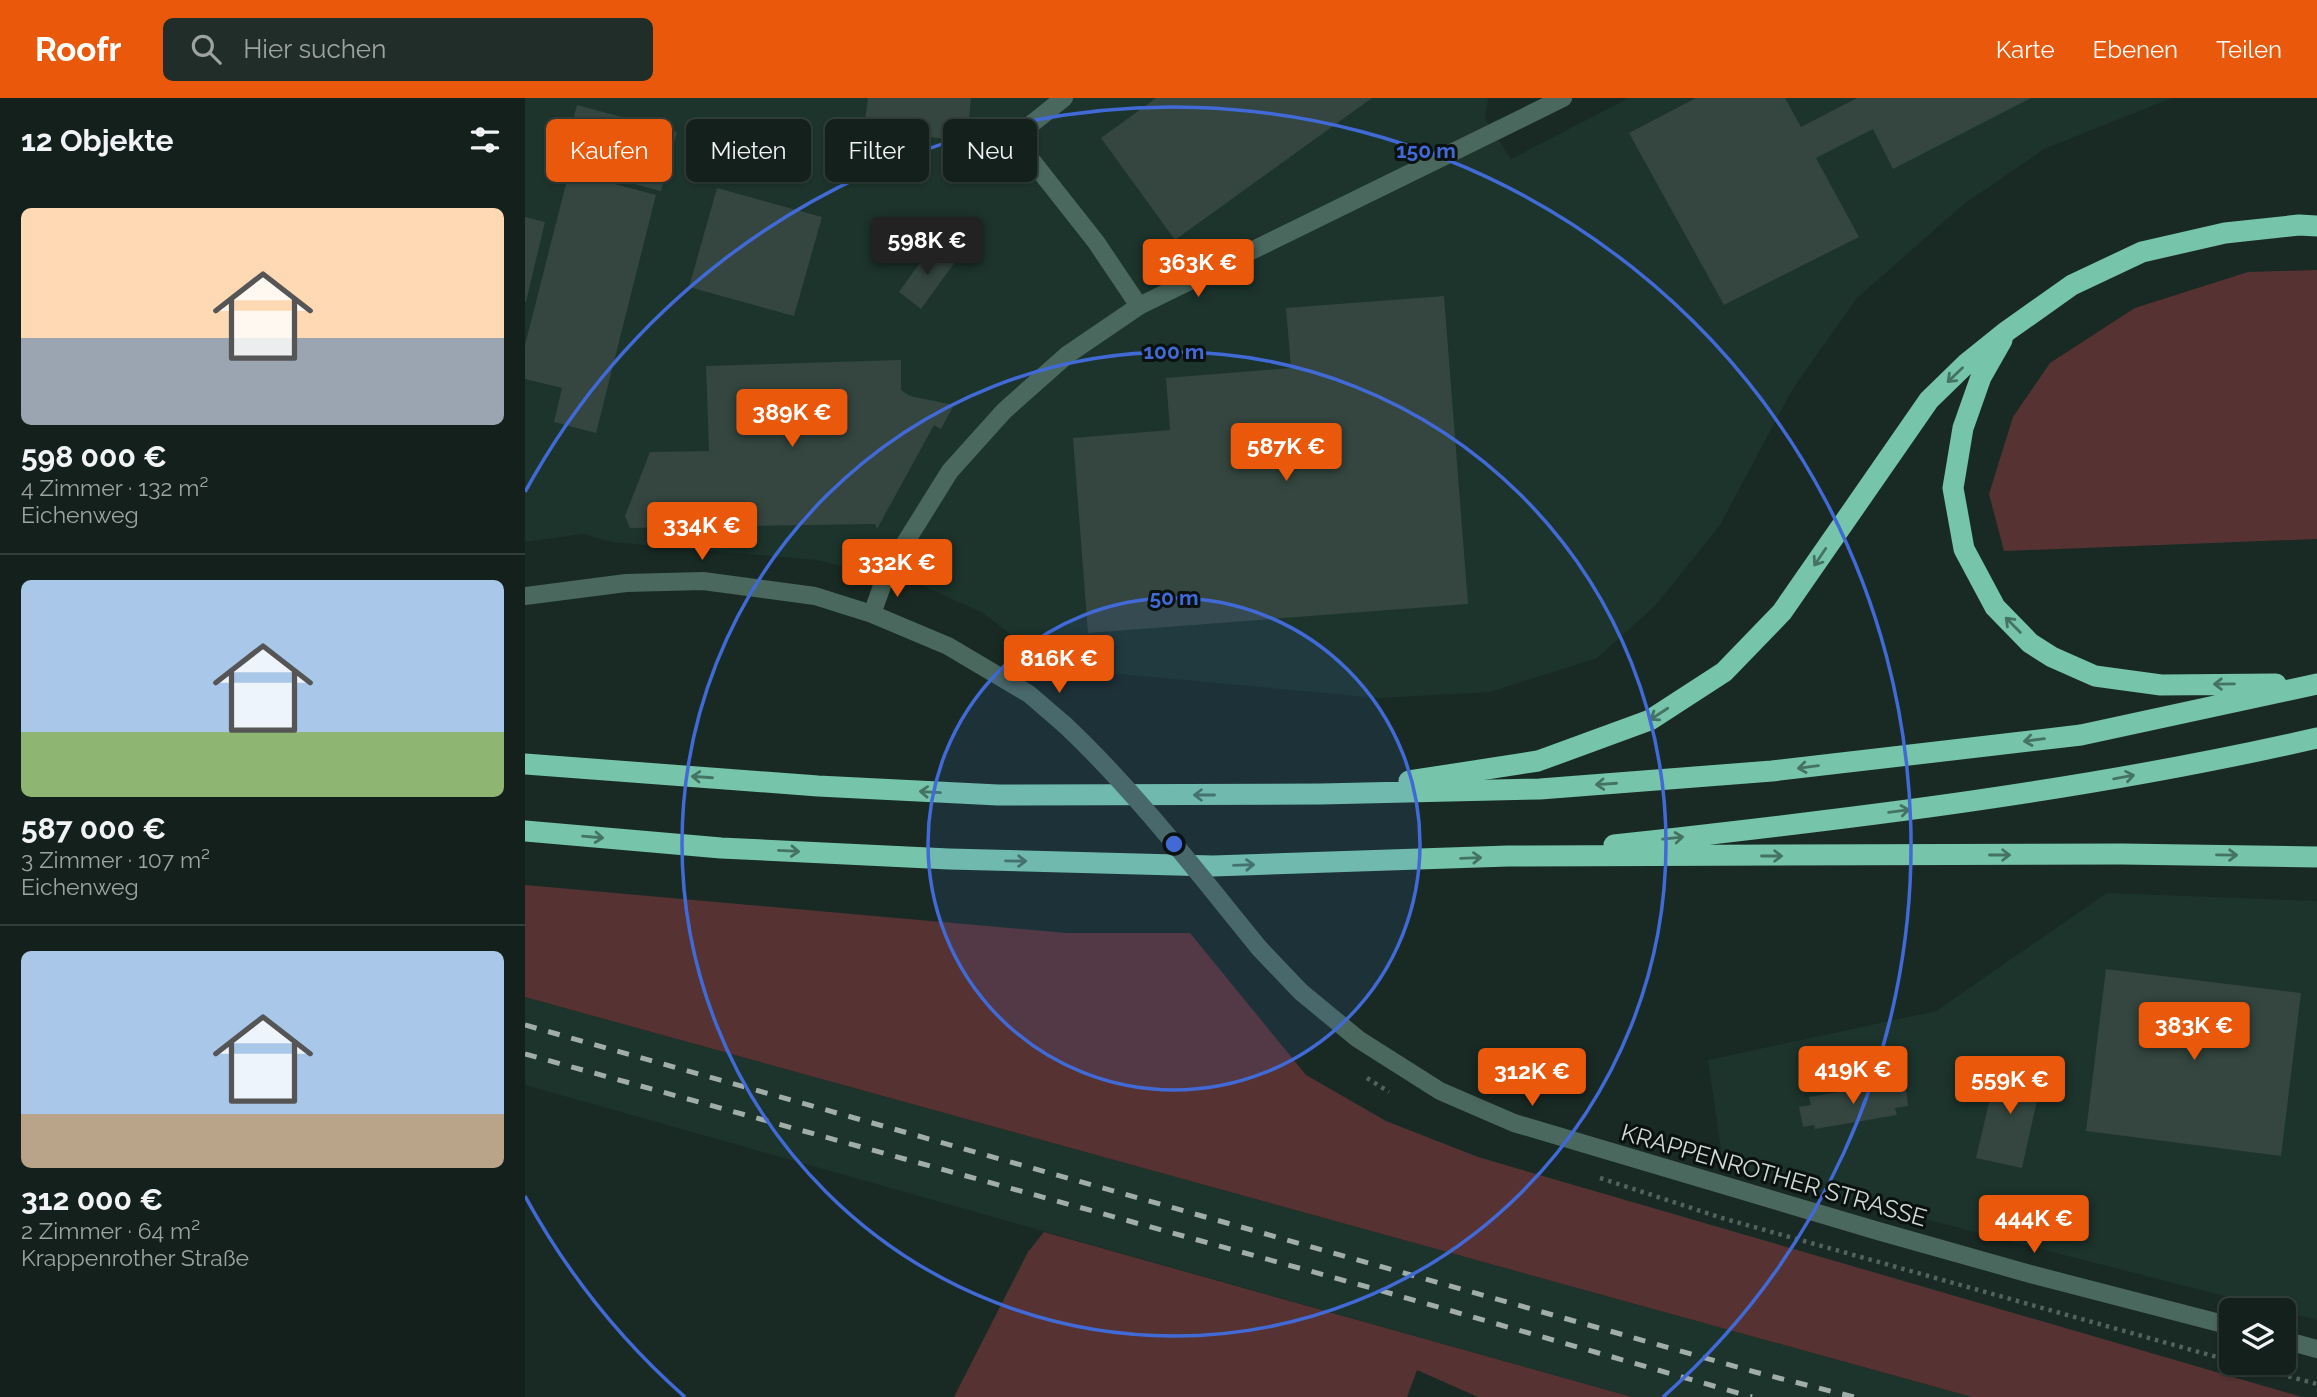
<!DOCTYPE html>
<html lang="de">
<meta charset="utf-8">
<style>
:root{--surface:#13201b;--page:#202d28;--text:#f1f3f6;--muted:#9da3a3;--line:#323e3a;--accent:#ea580c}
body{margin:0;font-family:Raleway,sans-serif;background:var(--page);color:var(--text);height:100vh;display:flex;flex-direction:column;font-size:26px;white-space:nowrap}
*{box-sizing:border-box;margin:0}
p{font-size:23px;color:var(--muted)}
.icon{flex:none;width:38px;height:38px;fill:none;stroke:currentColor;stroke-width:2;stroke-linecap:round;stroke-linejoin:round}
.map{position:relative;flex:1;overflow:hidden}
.side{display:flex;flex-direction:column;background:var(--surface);width:525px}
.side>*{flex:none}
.top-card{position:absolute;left:21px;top:21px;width:665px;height:63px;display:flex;gap:14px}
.controls{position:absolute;left:1694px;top:1200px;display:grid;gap:14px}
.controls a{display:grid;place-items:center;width:77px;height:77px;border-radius:10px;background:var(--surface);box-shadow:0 2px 5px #0004,0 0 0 2px var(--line);font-size:35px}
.price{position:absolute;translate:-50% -60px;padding:0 16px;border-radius:7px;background:var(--accent);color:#fff;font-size:23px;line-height:46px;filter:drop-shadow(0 2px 4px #0008)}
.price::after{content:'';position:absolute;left:50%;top:42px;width:21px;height:16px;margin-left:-10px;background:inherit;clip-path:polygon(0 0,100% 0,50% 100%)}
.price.current{background:#222;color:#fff}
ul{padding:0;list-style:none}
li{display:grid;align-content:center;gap:14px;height:371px;padding:0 21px}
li+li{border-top:2px solid var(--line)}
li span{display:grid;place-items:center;height:217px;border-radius:10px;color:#555}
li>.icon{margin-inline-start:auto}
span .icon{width:126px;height:126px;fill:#fffc;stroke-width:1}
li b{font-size:30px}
h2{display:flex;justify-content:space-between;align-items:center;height:84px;padding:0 21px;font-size:30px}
.chip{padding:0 24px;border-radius:10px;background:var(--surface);box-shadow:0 2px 5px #0004,0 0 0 2px var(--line);font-size:24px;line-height:63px}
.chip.current{background:var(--accent);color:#fff}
header{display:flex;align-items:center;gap:42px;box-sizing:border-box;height:98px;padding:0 35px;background:var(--accent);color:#fff}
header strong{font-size:33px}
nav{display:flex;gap:38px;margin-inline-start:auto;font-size:24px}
.search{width:490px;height:63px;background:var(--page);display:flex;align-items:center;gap:18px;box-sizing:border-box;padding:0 24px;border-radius:10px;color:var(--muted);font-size:26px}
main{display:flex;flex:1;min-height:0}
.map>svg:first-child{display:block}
</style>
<header>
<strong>Roofr</strong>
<div class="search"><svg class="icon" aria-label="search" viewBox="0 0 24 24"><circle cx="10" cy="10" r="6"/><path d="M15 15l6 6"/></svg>Hier suchen</div>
<nav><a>Karte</a><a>Ebenen</a><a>Teilen</a></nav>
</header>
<main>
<section class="side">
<h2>12 Objekte<svg class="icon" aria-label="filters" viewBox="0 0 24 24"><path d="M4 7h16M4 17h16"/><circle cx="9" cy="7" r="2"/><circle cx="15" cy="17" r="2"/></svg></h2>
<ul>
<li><span style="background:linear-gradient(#ffd9b3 60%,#9aa5b1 0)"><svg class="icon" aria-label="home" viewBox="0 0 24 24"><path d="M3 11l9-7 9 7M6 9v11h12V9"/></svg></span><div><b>598 000 €</b><p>4 Zimmer · 132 m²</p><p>Eichenweg</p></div></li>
<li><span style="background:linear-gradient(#a9c7e8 70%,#8fb573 0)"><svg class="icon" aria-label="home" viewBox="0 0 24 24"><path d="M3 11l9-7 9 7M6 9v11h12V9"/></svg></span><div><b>587 000 €</b><p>3 Zimmer · 107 m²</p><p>Eichenweg</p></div></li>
<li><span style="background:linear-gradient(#a9c7e8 75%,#b9a48a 0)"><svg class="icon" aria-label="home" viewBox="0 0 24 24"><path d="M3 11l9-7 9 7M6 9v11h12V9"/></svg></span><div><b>312 000 €</b><p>2 Zimmer · 64 m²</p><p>Krappenrother Straße</p></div></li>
</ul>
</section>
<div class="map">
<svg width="1792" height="1299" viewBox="0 0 1792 1299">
<rect width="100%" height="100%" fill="#192a24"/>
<path fill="#1c342c" d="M0 0H963L960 21 986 61 1104 0H1647L1519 51 1439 106 1332 200 1267 292 1195 427 1130 508 1072 560 965 594 855 600 529 570 458 515 396 487 291 462 87 444 58 436 0 444Z
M1582 795 1792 803V1222L1322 1101 1198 1066 1183 962 1411 913Z
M0 899 1447 1299H1107L0 987Z"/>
<path fill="#563232" d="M1792 172V441L1479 453 1464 396 1488 319 1525 265 1610 210 1723 174Z
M0 787 542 835H665L781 977 861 1023 953 1059 1777 1299H1447L0 899Z
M519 1134 1107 1299H953L892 1272 882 1299H429L503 1154Z"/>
<path fill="#34463f" d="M343 0H446L442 43 339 32Z
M631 0H847L650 142 576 40Z
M1171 0H1260L1276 29 1332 0H1506L1368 71 1348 31 1291 60 1334 139 1199 207 1104 35Z
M52 7 152 34 136 93 36 67Z
M44 74 131 97 71 335 29 324 37 290 0 281V247Z
M192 90 297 119 269 218 164 189Z
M0 119 20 124 1 204H0Z
M407 148 430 164 396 211 374 194Z
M919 198 943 506 563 535 548 340 645 332 641 280 766 270 761 210Z
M376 262V292L385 298 429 307 416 331 409 327 352 431 350 426 105 430 100 418 125 354 184 353 181 268Z
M1581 871 1776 895 1756 1058 1561 1033Z
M1473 966 1518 976 1497 1070 1451 1060Z
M1366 985 1367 992 1381 990 1383 1008 1370 1010 1372 1017 1290 1031 1289 1027 1278 1029 1274 1009 1286 1007 1284 999Z"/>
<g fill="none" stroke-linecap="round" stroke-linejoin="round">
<path stroke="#53625d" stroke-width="4.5" stroke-dasharray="3.5 5" stroke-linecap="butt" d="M842 980 864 994
M1075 1080 1197 1120 1706 1263
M1714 1265 1792 1286"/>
<path stroke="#4a685d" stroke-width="18" d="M539 0 489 40 571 144 614 208"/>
<path stroke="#4a685d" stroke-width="18" d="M0 498 101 485 178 483 290 498 347 516 423 548 504 596 540 627
M347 516 362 474 425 373 479 313 542 257 614 208 1038 0
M735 851 776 894 833 941 915 993 989 1025 1353 1133 1509 1177 1706 1228
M1759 1242 1792 1251"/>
<path stroke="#76c4a9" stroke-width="21" d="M1477 242 1456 279 1438 330 1428 390 1439 451 1470 509 1505 545 1527 559 1570 578 1636 587 1751 586
M0 666 293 688 473 697 796 696 1015 691 1247 673 1556 637 1792 586
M884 683 1013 663 1125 622 1199 574 1257 514 1404 302 1441 266 1482 233 1547 187 1617 154 1700 135 1774 127 1792 128
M0 733 196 750 424 761 688 768 983 758 1597 756 1792 759
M1089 747C1325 721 1561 693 1792 640"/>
<path stroke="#a1ada8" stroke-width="5" stroke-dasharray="12 12" stroke-linecap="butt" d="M0 927 1230 1274 1329 1299
M0 956 850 1191 1227 1299"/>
<path stroke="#4a685d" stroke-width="18" d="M540 627C612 695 672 774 735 851"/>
</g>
<defs><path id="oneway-shaft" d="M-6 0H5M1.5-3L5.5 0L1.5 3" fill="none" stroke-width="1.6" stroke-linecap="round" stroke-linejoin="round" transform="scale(1.75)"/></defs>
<g stroke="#457363">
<use href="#oneway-shaft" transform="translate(1430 277) rotate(136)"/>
<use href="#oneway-shaft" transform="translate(1295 459) rotate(124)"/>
<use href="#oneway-shaft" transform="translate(1488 527) rotate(-135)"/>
<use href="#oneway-shaft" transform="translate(1699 586) rotate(179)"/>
<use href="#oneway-shaft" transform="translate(1134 616) rotate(147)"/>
<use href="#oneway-shaft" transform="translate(1509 642) rotate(173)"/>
<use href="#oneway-shaft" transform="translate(1283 669) rotate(173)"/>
<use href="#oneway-shaft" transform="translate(177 679) rotate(-176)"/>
<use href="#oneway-shaft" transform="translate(1599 679) rotate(-10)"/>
<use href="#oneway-shaft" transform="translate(1081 686) rotate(176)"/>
<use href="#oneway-shaft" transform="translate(405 694) rotate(-177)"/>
<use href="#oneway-shaft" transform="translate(679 697) rotate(180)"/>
<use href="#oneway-shaft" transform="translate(1374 713) rotate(-7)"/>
<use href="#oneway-shaft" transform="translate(68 739) rotate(5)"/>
<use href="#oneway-shaft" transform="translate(1148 740) rotate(-6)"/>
<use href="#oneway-shaft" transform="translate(264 753) rotate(3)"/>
<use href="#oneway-shaft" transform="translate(1475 757)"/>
<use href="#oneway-shaft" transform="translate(1702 757) rotate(1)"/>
<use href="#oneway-shaft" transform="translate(1247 758)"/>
<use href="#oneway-shaft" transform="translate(946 760) rotate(-2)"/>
<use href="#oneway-shaft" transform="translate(491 763) rotate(1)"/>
<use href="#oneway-shaft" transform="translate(719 767) rotate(-2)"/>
</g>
<circle cx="649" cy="746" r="246" fill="#416ad7" fill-opacity=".12"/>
<g fill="none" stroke="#416ad7" stroke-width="3.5">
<circle cx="649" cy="746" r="246"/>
<circle cx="649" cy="746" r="492"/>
<path d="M160 1299A738 738 0 0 1 0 1098M0 394A738 738 0 1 1 1138 1299"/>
</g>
<g text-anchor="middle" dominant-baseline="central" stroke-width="6" stroke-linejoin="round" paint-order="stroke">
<g font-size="24" fill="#cfd9d5" stroke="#0a110e">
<text transform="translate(1249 1077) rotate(16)">KRAPPENROTHER STRASSE</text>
</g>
</g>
<circle cx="649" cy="746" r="10" fill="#416ad7" stroke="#0a110e" stroke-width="3.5"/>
<g font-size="21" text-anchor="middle" font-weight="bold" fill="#416ad7" stroke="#0a110e" stroke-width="6" stroke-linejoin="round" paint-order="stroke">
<text x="901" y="60">150 m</text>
<text x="649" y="261">100 m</text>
<text x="649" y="507">50 m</text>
</g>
</svg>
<div class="controls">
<a><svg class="icon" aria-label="layers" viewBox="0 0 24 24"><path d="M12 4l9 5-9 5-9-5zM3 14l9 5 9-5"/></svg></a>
</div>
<b class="price current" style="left:402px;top:179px">598K €</b>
<b class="price" style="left:673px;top:201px">363K €</b>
<b class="price" style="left:267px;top:351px">389K €</b>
<b class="price" style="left:761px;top:385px">587K €</b>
<b class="price" style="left:177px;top:464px">334K €</b>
<b class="price" style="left:372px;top:501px">332K €</b>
<b class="price" style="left:534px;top:597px">816K €</b>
<b class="price" style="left:1669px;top:964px">383K €</b>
<b class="price" style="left:1328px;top:1008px">419K €</b>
<b class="price" style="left:1007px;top:1010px">312K €</b>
<b class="price" style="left:1485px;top:1018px">559K €</b>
<b class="price" style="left:1509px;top:1157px">444K €</b>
<div class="top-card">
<a class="chip current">Kaufen</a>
<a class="chip">Mieten</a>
<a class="chip">Filter</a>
<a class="chip">Neu</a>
</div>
</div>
</main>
